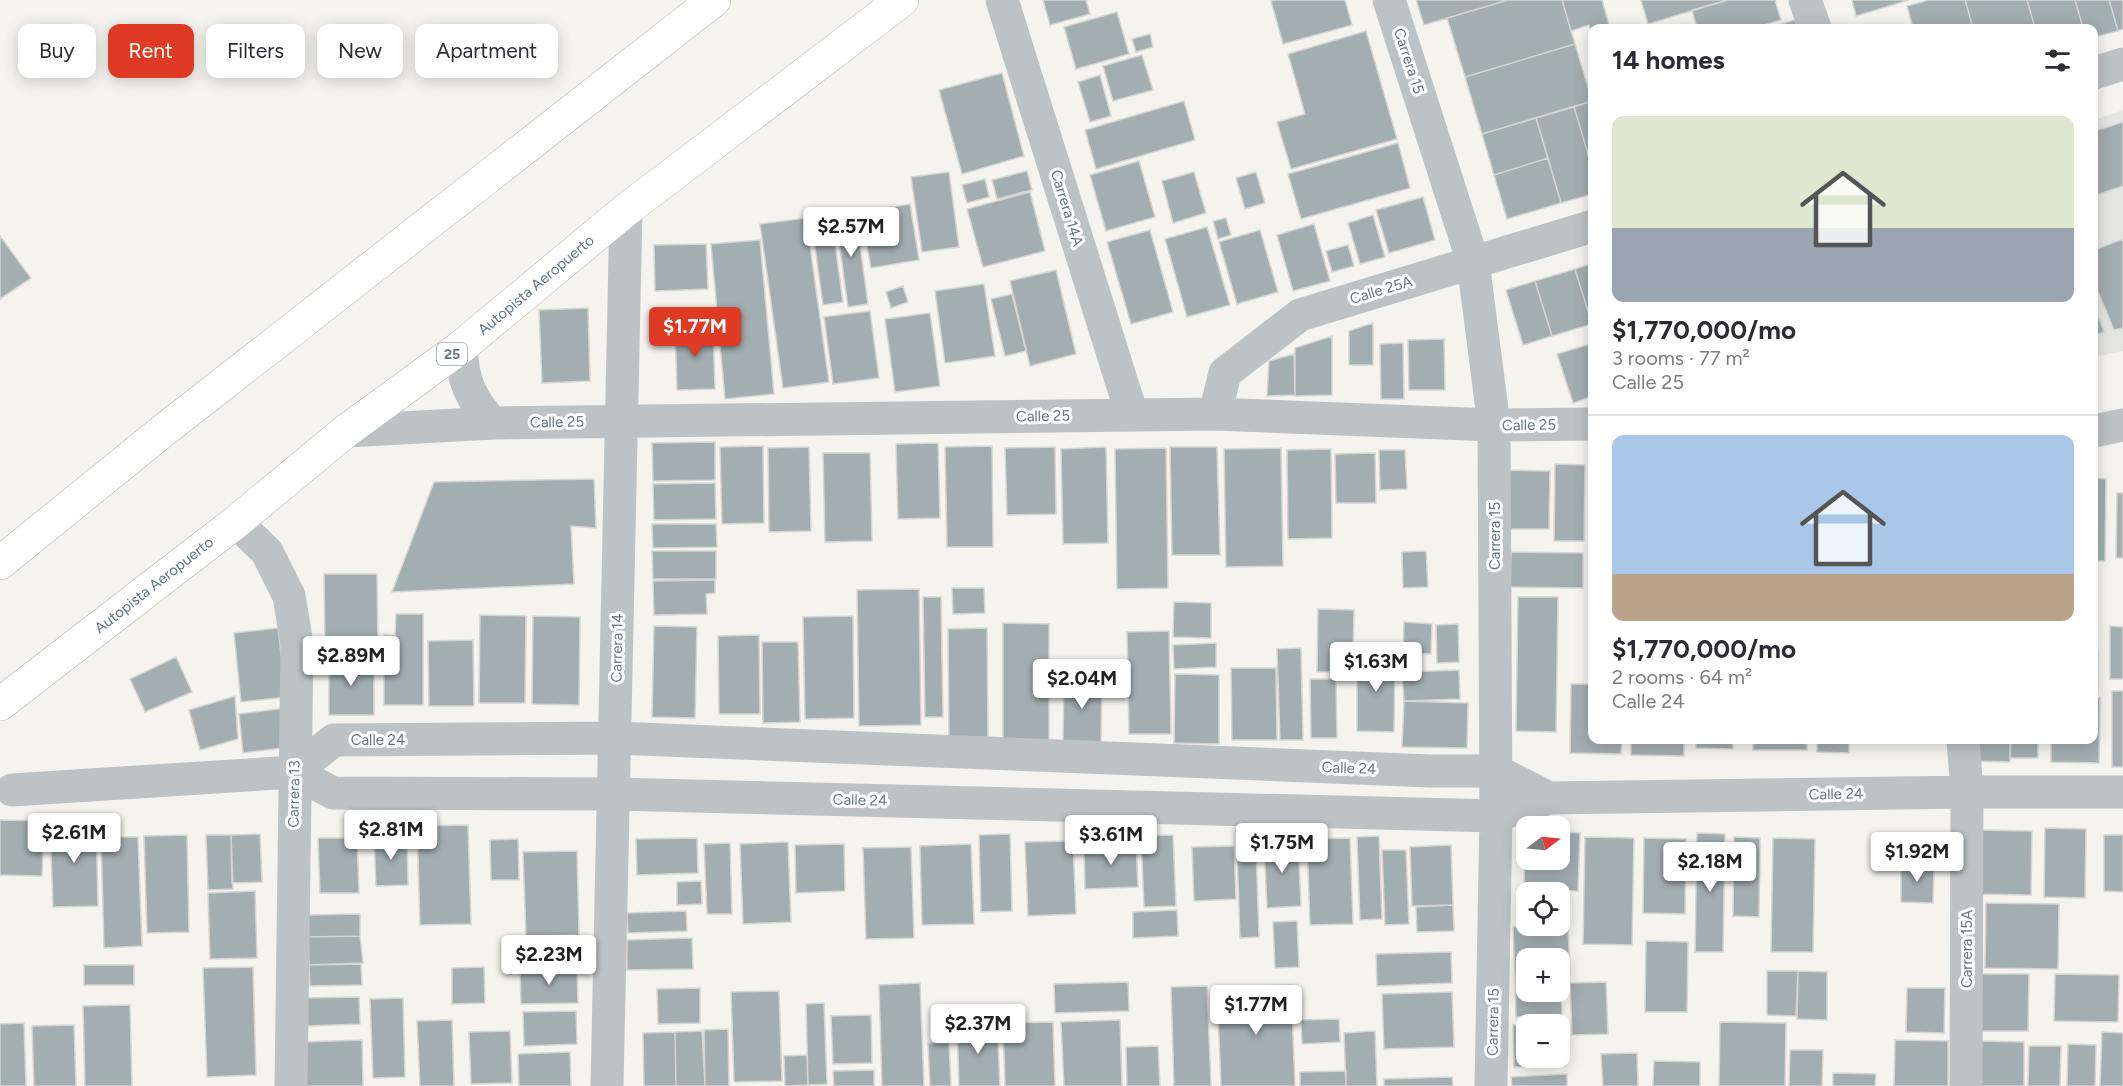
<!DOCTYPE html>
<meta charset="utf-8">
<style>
:root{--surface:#fff;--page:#f2f2f3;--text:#2b2b33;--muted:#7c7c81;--line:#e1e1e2;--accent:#df3a24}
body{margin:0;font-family:Figtree,sans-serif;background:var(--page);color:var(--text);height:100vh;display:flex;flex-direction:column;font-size:22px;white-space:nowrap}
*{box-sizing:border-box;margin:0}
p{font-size:20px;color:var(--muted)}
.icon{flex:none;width:33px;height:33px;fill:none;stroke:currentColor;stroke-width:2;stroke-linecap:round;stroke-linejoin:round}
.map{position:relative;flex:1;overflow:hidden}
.sheet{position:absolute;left:1588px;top:24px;width:510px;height:720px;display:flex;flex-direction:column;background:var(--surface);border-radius:12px;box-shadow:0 3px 15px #0003}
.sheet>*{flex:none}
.hud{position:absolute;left:18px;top:24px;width:570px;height:54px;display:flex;gap:12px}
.needle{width:39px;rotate:74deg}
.buttons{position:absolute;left:1516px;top:816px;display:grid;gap:12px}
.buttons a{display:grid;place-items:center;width:54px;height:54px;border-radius:12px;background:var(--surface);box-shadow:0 3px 15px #0003;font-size:30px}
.price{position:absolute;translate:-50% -51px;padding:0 14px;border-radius:6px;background:#fff;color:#222;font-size:20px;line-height:39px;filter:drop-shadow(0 2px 3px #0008)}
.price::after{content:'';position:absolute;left:50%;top:36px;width:18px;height:14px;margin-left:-9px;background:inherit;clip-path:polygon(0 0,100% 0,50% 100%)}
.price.selected{background:var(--accent);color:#fff}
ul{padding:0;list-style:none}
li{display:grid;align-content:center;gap:12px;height:318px;padding:0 24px}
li+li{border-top:2px solid var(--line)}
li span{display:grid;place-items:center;height:186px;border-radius:12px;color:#555}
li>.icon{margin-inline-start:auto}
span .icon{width:108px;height:108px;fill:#fffc;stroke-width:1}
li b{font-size:26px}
h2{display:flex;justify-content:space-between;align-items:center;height:72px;padding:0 24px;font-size:26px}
.tag{padding:0 21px;border-radius:12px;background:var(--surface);box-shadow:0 3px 15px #0003;font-size:21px;line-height:54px}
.tag.selected{background:var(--accent);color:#fff}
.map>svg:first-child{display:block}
</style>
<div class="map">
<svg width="2123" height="1086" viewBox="0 0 2123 1086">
<rect width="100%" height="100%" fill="#f4f3ef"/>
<path fill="#e4e5e3" d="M2123 110V351L2094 357V120Z"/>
<path fill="#a3aeb1" stroke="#d5d5d2" stroke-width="1.5" d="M1043 0H1086L1090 14 1050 25Z
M1275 0H1345L1352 25 1283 44 1271 1Z
M1416 0H1508L1424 25Z
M1508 0H1562L1575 44 1465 77 1447 18Z
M1562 0H1602L1610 28H1593V37L1589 25 1571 31Z
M1641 0H1728L1648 24Z
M1728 0H1775L1781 20 1754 28H1697L1692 10Z
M1852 0H1909L1856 16Z
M1929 0H1965L1973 28H1913L1907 6Z
M1965 0H2027L2035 28H1973Z
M2027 0H2075L2083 28H2035Z
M2075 0H2109L2118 31 2094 37V28H2083Z
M2109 0H2123V29L2118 31Z
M1117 12 1129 54 1076 69 1064 27Z
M1795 20 1798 28H1767Z
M1366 31 1397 139 1291 169 1277 122 1305 114 1288 54Z
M1150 34 1153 47 1136 52 1132 39Z
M1575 44 1592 101 1482 134 1465 77Z
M1142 55 1153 90 1113 101 1103 66Z
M1002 73 1024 156 962 174 939 90Z
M1100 75 1111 116 1090 122 1078 82Z
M1184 101 1195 140 1096 169 1085 130Z
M1592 101H1593V171L1574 107Z
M1574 107 1593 171V194L1561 203 1536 118Z
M1536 118 1548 158 1494 175 1482 134Z
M2123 122V186L2094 196V131Z
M1398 143 1410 188 1301 219 1288 174Z
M1548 158 1561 203 1507 219 1494 175Z
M1139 161 1155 217 1106 231 1090 175Z
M1027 171 1032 190 997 199 992 180Z
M949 172 959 247 922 252 911 177Z
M1194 172 1206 213 1173 223 1162 181Z
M1256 172 1265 203 1245 209 1236 178Z
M985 179 989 197 967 203 962 185Z
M1030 192 1045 251 983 267 967 209Z
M1423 197 1435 240 1389 253 1376 210Z
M910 204 919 260 871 268 861 212Z
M855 210 868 304 848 307 835 212Z
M831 215 843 302 823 305 811 218Z
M1373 215 1385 257 1360 264 1348 223Z
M806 218 829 382 783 388 760 224Z
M1226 218 1231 235 1218 239 1213 221Z
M1314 224 1330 281 1293 291 1277 235Z
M1207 227 1230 305 1187 317 1165 239Z
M1150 230 1173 312 1131 324 1107 242Z
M1260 230 1278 292 1237 304 1219 242Z
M0 236 31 278 0 299Z
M2123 239V328L2114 330 2094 282V250Z
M760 240 774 394 725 399 711 244Z
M706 244 708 289 655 291 654 245Z
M1348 245 1354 266 1332 272 1326 251Z
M1593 263V328L1575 269Z
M1575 269 1592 324 1552 336 1535 281Z
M1056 270 1076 354 1030 366 1010 281Z
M1535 281 1552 336 1523 345 1506 290Z
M984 284 995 356 945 363 935 291Z
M903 286 908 302 891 308 886 292Z
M1012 294 1026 351 1005 356 991 299Z
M2094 304 2104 332 2094 335Z
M588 308 590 381 542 383 539 310Z
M870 311 879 378 833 384 824 317Z
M930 313 940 386 895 392 885 319Z
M1373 323V365H1349V331Z
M675 327H713L715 389 677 390Z
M1332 336V395L1295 396V348Z
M1444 339 1445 390H1409L1408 340Z
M1403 343 1404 399H1381L1380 344Z
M1593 343V396L1573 403 1557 354Z
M1294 354 1295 395 1267 396 1269 361Z
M715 442V480L653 481 652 443Z
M938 443 940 518 898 519 896 444Z
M763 446 764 523 722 524 720 447Z
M992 446 993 547H947L945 447Z
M809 447 811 531 769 532 768 448Z
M1055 447 1056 514 1007 515 1005 448Z
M1106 447 1108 543 1063 544 1061 449Z
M1170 447H1217L1220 555H1172Z
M1166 448 1168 588 1117 589 1115 449Z
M1281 448 1283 566 1226 567 1224 449Z
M1331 449 1332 538 1288 539 1287 450Z
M1379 450H1405L1407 489 1380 490Z
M823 453H870L872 541 825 542Z
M1375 453 1376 503H1336L1335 454Z
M1555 464 1585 465 1584 541H1554Z
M1507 470 1550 471 1549 529H1506Z
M2094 478 2106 479 2105 561H2094Z
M594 479 596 528 571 526 574 584 392 592 434 482Z
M715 483 716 519 654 520 653 484Z
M2117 493H2123V558H2116Z
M652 524H716L717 547 653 548Z
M652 551H716V579H653Z
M1426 551 1428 587 1403 588 1402 552Z
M1511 552 1583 553V588L1510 587Z
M324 574H377L378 646H325Z
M715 580V593L706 594 707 614 654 615 653 581Z
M952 588H984L985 613 953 614Z
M919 589 921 725 859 726 857 590Z
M923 597H941L943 717H925Z
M1518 597H1558L1556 732 1516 731Z
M1174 602 1211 603V638L1173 637Z
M1318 609 1354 610 1353 659H1331V672H1317Z
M396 614H423V705H384V635L395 636Z
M480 615 526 616 525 703H479Z
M533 616 580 617 579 705 532 704Z
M853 616 854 718 805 719 803 617Z
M1404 622 1432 624 1431 654 1403 653Z
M1003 623 1049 624V744H1003Z
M1458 624 1459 662 1437 663 1436 625Z
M654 626 697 627 695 718 652 717Z
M2110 626 2123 627V679H2110Z
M278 628 286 697 241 702 234 633Z
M987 628 988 737 949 738 948 629Z
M1169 631 1171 734H1129L1127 632Z
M759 635 760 714H719L718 636Z
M473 640 474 706H429L428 641Z
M762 642H798L800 722 763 723Z
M1216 643V667L1174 669 1173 645Z
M1301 648 1303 740H1280L1277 649Z
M2094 650H2098V690H2094Z
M1357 654 1395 655 1394 732 1357 731Z
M176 657 192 692 145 712 130 679Z
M329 658 374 659V715H329Z
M1231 668H1276L1277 740H1232Z
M1459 670 1460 699 1404 701 1402 672Z
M1175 674 1219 675V744L1174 743Z
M1064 677 1102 678 1101 742 1063 741Z
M1310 679H1336L1337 738H1311Z
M1571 684H1593V740H1622L1621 754 1570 753Z
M2112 691H2123V767H2112Z
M235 696 238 739 200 750 189 710Z
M2094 697 2100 698 2099 763 2051 762V740H2094Z
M1404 701 1468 703 1467 748 1402 747Z
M286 708 290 747 243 753 239 714Z
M1631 740H1684V756L1631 755Z
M1696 740H1733V749L1696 748Z
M1753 740H1807V750H1753Z
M1817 740H1849V753L1817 752Z
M1971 740H2010V762L1971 761Z
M2011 740H2038V758H2010Z
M0 820 44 821 42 876 0 875Z
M96 822 98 906 53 907 50 823Z
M468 825 471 924 420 925 417 826Z
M2045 828 2086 829 2085 898 2044 897Z
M1977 830 2032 831 2031 895 1976 894Z
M1525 831 1527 860H1560V832L1580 833 1578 891 1524 890Z
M1697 833 1725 834 1723 952H1695Z
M260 834 262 882 232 883 231 835Z
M1010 834 1012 911 981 912 979 835Z
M187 835 189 932 147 933 144 836Z
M206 835H231L233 889 208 890Z
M1173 835 1176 906 1144 907 1141 836Z
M2104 835H2123V892L2104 891Z
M407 836 408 885 376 886 374 837Z
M1379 836 1382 919 1360 920 1357 837Z
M101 837H138L142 946 104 948Z
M1585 837 1634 838 1632 945 1583 944Z
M1734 837 1760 838 1759 917 1733 916Z
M318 838H357L359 893H320Z
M697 838 698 873 637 875 636 839Z
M1350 838 1353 924 1310 925 1307 839Z
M1644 838 1686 839 1685 914 1643 913Z
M1773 838 1815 839 1813 952H1771Z
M518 839 519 880H491L490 840Z
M1298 840 1301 906 1267 908 1264 841Z
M1073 841 1076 914 1028 916 1025 842Z
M788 842 791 922 743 924 740 844Z
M730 843 732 914H707L704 844Z
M1136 843 1138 887 1085 889 1084 845Z
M844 844 845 891 796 893 795 845Z
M971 844 974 924 922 925 920 846Z
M1451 845 1453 905 1412 906 1410 847Z
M1234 846 1236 899 1194 901 1192 847Z
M911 847 914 938 866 939 863 848Z
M1256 848 1259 937 1240 938 1237 849Z
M1382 850H1406L1409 924 1385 925Z
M577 851 579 935 526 936 523 852Z
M1901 864H1934L1933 903 1901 902Z
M701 881 702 904 677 905V882Z
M255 891 257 958 210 959 208 893Z
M1522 894H1527V922H1521Z
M1560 895H1563V923H1560Z
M1986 903 2059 904 2058 969 1985 968Z
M1453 905 1454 931 1417 932 1416 907Z
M1177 910 1178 936 1133 938V912Z
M686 911 687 931 628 933 627 913Z
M360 914V936L308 937V915Z
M1297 921 1299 967 1275 968 1273 922Z
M1568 925 1570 974H1560V958H1527V976H1515L1513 927Z
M360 936 363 963 309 965 308 937Z
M692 938 693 969 627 970V940Z
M556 941 557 965 524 966 523 942Z
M1646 941 1688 942 1687 1012H1645Z
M1451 952 1452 983 1377 986 1376 954Z
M361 964 362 985 310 986 309 965Z
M84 965H134V985H84Z
M253 967 256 1075 207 1077 203 968Z
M484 967 485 1003 452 1004V968Z
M577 969 578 1003 521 1004 520 970Z
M1767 971H1798L1796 1016 1767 1015Z
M1798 971 1827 972V1020L1797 1019Z
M1561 974 1562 1015 1516 1017 1515 976H1527V992H1560Z
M1979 974H2029L2028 1031H1978Z
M2055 974 2119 975 2118 1022 2054 1021Z
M1128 982 1129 1011 1055 1013 1054 984Z
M1606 982 1608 1034 1572 1035 1570 983Z
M920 983 924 1086H882L879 985Z
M1291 985 1295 1086H1221L1217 987Z
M1207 986 1211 1086H1174L1171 987Z
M700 988V1023L658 1024 657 989Z
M1907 988H1945L1944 1033 1906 1032Z
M779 991 782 1081 734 1082 731 992Z
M1452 992 1454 1047 1384 1049 1382 994Z
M359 997 360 1024 307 1026 306 998Z
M403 998 405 1077 373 1078 370 999Z
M824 1003 827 1084 808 1085 806 1004Z
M130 1005 132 1086H85L83 1006Z
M576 1011 577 1044 524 1046 523 1012Z
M871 1015 872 1063 833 1064 831 1016Z
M1339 1019 1340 1042 1302 1044 1301 1020Z
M452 1020 454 1086H420L417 1021Z
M1120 1020 1122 1086H1064L1061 1022Z
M1053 1022 1055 1086H1005L1003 1023Z
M1720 1022 1786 1023 1785 1086H1719Z
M24 1023 26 1086H0V1024Z
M997 1023 1000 1086H959L957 1025Z
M1564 1023 1565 1066 1514 1067 1513 1025H1527V1058H1560V1024H1530Z
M74 1025 76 1086H34L32 1026Z
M728 1029 729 1086H705L704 1030Z
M510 1031 512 1083 471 1084 469 1032Z
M702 1031 705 1086H676L675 1032Z
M1375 1031 1377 1086H1346L1344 1033Z
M675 1032 676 1086H644L643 1033Z
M2102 1032 2123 1033V1086H2100Z
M362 1040 363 1086H303L302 1042Z
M1895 1040 1948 1041V1086H1894Z
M1978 1041 2024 1042V1086H1977Z
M928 1043H949L951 1086H930Z
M2068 1044 2096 1045 2095 1086H2067Z
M1158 1046 1160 1086H1127L1126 1047Z
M2029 1046H2061L2060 1086H2028Z
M1790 1050H1823L1822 1086H1789Z
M570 1052 571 1086H519L518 1054Z
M1637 1053 1638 1086H1603L1601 1054Z
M807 1055 808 1085 785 1086 784 1056Z
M1654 1061 1700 1062V1086H1653Z
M874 1070V1086H834L833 1071Z
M1346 1071V1086H1300V1072Z
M1833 1073 1876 1074 1875 1086H1833Z
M1567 1074V1086H1512L1511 1077Z
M1452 1077 1453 1086H1384V1079Z"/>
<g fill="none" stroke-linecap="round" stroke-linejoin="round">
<defs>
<path id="highway" d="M0 563 159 434 714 0
M0 704 236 522 346 431 461 347 626 210 902 0"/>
</defs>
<use href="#highway" stroke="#b0b5b7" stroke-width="34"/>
<path stroke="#bdc2c4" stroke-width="33" d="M1002 0 1132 415
M1389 0 1473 262 1494 425 1496 816 1491 1086
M1805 0 1815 28
M2094 73 2123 64
M461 347C462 379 471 401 493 423
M1215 414 1225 373 1300 315 1593 226
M346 431 493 423 1215 414 1494 425 1593 424
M2094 431 2123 425
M236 522 267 552 289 596 297 644 291 1086
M1963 740 1967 792 1966 1086
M294 772 333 793 613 794 1496 816 1549 798 1967 792H2123
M294 772 334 740 615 738 1430 771H1496L1549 798
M12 790 294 772
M607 1086 626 210"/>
<use href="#highway" stroke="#fff" stroke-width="33"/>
</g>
<g text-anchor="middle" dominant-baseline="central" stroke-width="6" stroke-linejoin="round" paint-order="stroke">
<rect fill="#fff" stroke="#92a0a6" stroke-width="1.5" x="437" y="343" width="30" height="22" rx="4.5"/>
<g font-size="14" font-weight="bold" fill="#637780">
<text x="452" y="354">25</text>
</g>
<g font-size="15" fill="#637780" stroke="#fff">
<text transform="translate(1409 61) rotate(72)">Carrera 15</text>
<text transform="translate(1067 208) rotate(73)">Carrera 14A</text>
<text transform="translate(536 285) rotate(-40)">Autopista Aeropuerto</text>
<text transform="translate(1381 290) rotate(-17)">Calle 25A</text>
<text transform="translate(1043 416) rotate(-1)">Calle 25</text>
<text transform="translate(557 422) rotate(-1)">Calle 25</text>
<text transform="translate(1529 425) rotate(-1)">Calle 25</text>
<text transform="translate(1495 536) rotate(-90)">Carrera 15</text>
<text transform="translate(154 585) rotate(-38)">Autopista Aeropuerto</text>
<text transform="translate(617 648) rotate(-89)">Carrera 14</text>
<text x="378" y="740">Calle 24</text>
<text transform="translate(1349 768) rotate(2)">Calle 24</text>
<text transform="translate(294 794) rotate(-89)">Carrera 13</text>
<text transform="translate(1836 794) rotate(-1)">Calle 24</text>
<text transform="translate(860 800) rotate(1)">Calle 24</text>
<text transform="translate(1967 949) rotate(-90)">Carrera 15A</text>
<text transform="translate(1493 1022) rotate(-89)">Carrera 15</text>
</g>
</g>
</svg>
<div class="buttons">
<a><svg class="needle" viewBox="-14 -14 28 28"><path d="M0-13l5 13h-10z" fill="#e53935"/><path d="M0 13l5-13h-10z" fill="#7c7c81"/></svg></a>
<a><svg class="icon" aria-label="locate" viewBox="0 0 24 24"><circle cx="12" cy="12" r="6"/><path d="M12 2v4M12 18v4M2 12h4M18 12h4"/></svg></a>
<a>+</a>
<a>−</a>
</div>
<b class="price" style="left:851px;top:258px">$2.57M</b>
<b class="price selected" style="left:695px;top:358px">$1.77M</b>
<b class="price" style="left:351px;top:687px">$2.89M</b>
<b class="price" style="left:1376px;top:693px">$1.63M</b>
<b class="price" style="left:1082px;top:710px">$2.04M</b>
<b class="price" style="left:391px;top:861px">$2.81M</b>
<b class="price" style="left:74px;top:864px">$2.61M</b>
<b class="price" style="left:1111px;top:866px">$3.61M</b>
<b class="price" style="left:1282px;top:874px">$1.75M</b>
<b class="price" style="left:1917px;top:883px">$1.92M</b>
<b class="price" style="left:1710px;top:893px">$2.18M</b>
<b class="price" style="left:549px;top:986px">$2.23M</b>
<b class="price" style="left:1256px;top:1036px">$1.77M</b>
<b class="price" style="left:978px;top:1055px">$2.37M</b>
<div class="hud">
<a class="tag">Buy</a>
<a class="tag selected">Rent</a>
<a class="tag">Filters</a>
<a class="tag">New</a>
<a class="tag">Apartment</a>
</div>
<section class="sheet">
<h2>14 homes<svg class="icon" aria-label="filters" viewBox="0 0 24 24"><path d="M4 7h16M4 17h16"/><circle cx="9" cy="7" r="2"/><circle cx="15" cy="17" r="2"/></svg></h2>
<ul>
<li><span style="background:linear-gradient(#dfe7d0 60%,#9aa5b1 0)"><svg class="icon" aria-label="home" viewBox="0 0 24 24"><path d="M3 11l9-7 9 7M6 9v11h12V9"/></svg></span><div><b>$1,770,000/mo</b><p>3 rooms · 77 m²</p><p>Calle 25</p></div></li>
<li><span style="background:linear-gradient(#a9c7e8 75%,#b9a48a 0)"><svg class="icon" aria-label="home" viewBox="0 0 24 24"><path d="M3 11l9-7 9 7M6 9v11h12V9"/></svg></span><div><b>$1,770,000/mo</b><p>2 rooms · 64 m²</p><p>Calle 24</p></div></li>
</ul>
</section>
</div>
